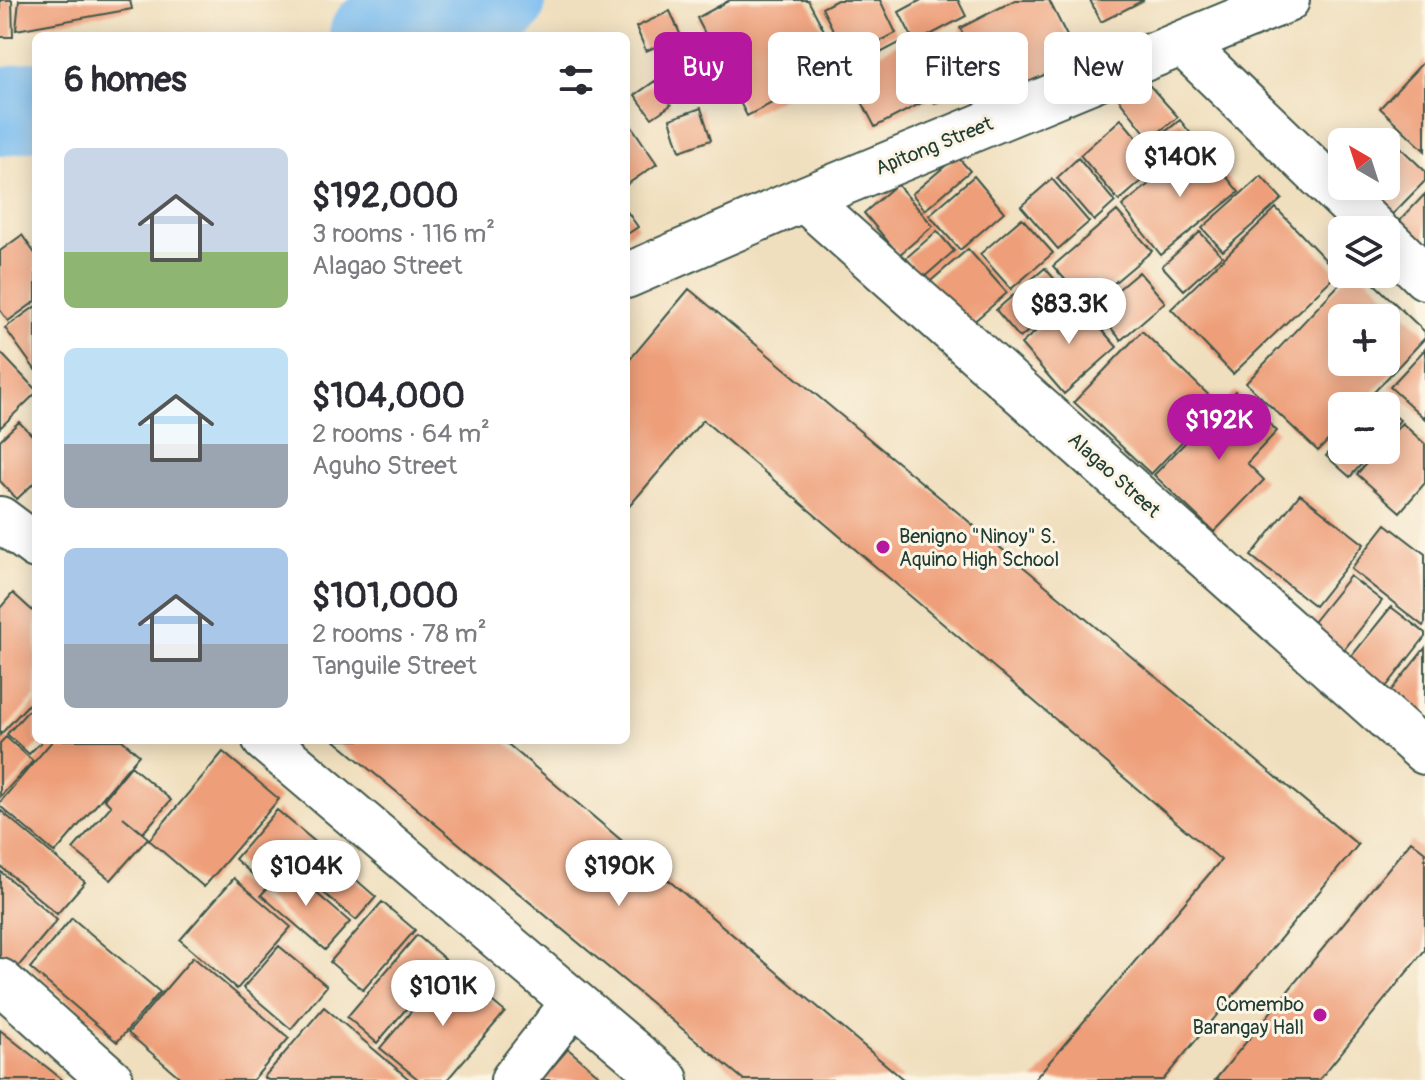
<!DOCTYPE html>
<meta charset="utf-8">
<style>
:root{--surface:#fff;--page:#f7f7f7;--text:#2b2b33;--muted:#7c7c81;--accent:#b5179e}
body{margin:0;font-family:Pangolin,sans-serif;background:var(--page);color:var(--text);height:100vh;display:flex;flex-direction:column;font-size:30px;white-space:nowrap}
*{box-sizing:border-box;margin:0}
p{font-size:26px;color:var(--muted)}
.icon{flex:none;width:44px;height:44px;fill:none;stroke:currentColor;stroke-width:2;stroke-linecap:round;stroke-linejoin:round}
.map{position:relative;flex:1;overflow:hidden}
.details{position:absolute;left:32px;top:32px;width:598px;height:712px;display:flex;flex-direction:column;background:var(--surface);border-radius:12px;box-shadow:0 4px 20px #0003}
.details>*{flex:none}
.top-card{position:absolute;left:654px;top:32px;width:650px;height:72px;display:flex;gap:16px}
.needle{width:52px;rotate:321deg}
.tools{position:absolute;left:1328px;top:128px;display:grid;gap:16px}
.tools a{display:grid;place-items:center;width:72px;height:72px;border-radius:12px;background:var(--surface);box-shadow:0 4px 20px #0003;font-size:40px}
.price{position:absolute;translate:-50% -68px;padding:0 18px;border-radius:28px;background:#fff;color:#222;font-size:26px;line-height:52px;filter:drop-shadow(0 2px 4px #0008)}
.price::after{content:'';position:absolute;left:50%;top:48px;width:24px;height:18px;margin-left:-12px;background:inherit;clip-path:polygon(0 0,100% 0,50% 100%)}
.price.selected{background:var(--accent);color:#fff}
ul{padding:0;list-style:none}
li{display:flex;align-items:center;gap:24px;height:200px;padding:0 32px}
li span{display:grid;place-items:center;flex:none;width:224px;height:160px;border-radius:12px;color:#555}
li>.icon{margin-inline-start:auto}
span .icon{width:96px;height:96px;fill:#fffc;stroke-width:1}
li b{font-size:34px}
h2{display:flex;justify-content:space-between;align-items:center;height:96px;padding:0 32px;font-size:34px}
.chip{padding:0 28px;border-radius:12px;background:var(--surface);box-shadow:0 4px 20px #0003;font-size:28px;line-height:72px}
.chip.selected{background:var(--accent);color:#fff}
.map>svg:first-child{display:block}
</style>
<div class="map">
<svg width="1425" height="1080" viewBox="0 0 1425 1080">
<rect width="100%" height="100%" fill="#fcf5e5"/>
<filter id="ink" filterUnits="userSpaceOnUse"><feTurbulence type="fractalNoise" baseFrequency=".0125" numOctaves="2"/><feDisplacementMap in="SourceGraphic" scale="16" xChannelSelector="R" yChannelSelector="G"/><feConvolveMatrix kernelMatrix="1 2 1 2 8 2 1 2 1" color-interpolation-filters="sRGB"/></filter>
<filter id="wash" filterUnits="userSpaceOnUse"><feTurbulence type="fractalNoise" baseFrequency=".006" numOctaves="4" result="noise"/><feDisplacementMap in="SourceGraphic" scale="32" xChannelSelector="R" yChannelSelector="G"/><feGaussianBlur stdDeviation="1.8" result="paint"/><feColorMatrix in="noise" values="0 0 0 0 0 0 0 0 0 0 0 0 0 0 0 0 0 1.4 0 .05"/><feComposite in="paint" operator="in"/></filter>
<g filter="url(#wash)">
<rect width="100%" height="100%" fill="#f0dfbe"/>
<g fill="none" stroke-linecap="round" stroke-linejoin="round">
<path stroke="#7bbdf0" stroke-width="88" d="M373 36 465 17 502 0
M0 112 36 105"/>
</g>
<g id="blocks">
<path fill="#ee9f79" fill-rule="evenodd" d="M0 0H12L13 37H0Z
M19 0H130L132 9 16 30Z
M730 0H808L843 66 747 116 697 18Z
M837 0H880L896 33 847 58 822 8Z
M921 0H958L966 16 915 43 899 12Z
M1015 0H1049L1078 58 996 99 960 28Z
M1090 0H1144L1101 22Z
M670 11 681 36 646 51 636 27Z
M899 43 929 99 875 127 846 71Z
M951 49 970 84 935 103 917 66Z
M1425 60V151L1380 108Z
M1141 76 1178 117 1150 139 1115 94Z
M655 81 671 105 652 118 635 95Z
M701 108 711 140 680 151 670 119Z
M626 118 657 164 626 185Z
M1121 119 1160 165 1119 201 1080 155Z
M1180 120 1196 140 1165 165 1149 145Z
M1383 131 1425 171V181L1380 227 1342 186H1386V142H1372Z
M1199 143 1239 192 1161 255 1122 206Z
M957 156 970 171 925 210 912 194Z
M1078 158 1115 202 1094 221 1057 178Z
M974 176 1004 212 960 250 929 215Z
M1261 176 1282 199 1223 251 1202 228Z
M1052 179 1089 222 1058 249 1021 206Z
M897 184 933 226 899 255 864 213Z
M1425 194V263L1391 230Z
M1276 208 1338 273 1233 374 1171 309Z
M626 210 638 227 626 235Z
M1117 211 1152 251 1088 305 1053 266Z
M1022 218 1053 253 1011 289 980 254Z
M937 231 954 251 923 278 906 258Z
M1200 232 1222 256 1184 290 1162 266Z
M22 235 36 255V301L8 321 0 310V251Z
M968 249 1007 293 964 330 926 285Z
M1045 268 1069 296 1020 338 996 310Z
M1139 272 1165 302 1121 340 1095 309Z
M1349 274H1364L1425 332V338L1361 406H1342V426L1318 451 1246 383ZM1342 318H1386V362H1342Z
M689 289 1358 845 1163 1080H1034L1221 860 703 420 626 510V364Z
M1074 298 1117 347 1064 394 1021 344Z
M36 306V371L5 328Z
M1142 331 1218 404 1151 474 1074 402Z
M1425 349V419L1390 387Z
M0 352 36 390V393L0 428Z
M1235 391 1277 431 1247 463 1264 480 1214 532 1154 475Z
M1386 408 1400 420 1386 437Z
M19 422 36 439V481L17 499 0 481V440Z
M1402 423 1425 444V483L1400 512 1357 474 1378 450H1386V441Z
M1342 438V450H1374L1350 477 1326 456Z
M1300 494 1364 544 1315 606 1251 556Z
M1386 524 1425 554V623L1423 626 1351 569Z
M1350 576 1382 601 1343 651 1310 626Z
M13 593 36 614V696L0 735V608Z
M1391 607 1425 633V637L1386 687 1350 658Z
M1425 648V721L1390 692Z
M36 702V740H43L29 754 7 734Z
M6 737 33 761 0 797V743Z
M53 740H122L139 755 55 853 0 806V802Z
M334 740H503L904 1080H744Z
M223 752 279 799 204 887 149 840Z
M131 766 171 800 143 833 123 817 148 838 111 880 73 849 111 806 104 799Z
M0 810 85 882 57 914 0 866Z
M277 810 319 845 298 870 282 856 261 882 235 859Z
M1411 841 1425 852V950L1319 1080H1215Z
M322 850 376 897 356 920 301 874Z
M286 867 350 922 325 950 261 895Z
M0 871 57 920 12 974 0 964Z
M234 878 291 927 237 989 180 940Z
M382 902 415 930 363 990 330 962Z
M72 918 160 992 117 1042 30 968Z
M417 935 447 961 377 1043 347 1017Z
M279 946 327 986 291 1029 243 988Z
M193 957 289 1038 253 1080H183L128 1033Z
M450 966 505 1012 447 1080H419L380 1048Z
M324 1007 410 1080H268L264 1077Z
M0 1030 63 1080H0Z
M568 1049 605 1080H541Z"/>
</g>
</g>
<g filter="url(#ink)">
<use href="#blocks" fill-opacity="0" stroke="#3e5549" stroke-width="2"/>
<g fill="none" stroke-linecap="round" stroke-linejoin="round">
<defs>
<path id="street" d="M1183 44 1376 230
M804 199 1425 752
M1386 239 1425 277
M626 276 804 199 1287 0
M0 519 36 546
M265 740 666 1080
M0 981 111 1080
M513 1080 574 1002"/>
</defs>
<use href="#street" stroke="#3e5549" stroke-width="48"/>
<use href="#street" stroke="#fff" stroke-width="44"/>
</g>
</g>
<g fill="#b5179e" stroke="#fcf5e5" stroke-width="3">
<circle cx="883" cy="547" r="8"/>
<circle cx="1320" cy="1015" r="8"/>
</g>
<g text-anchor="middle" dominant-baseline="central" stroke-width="6" stroke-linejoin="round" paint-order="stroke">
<g font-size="20" fill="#1f3d34" stroke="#fcf5e5">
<text transform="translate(934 146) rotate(-22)">Apitong Street</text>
<text transform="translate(1114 475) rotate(42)">Alagao Street</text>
</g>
<g font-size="20" fill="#1f3d34" stroke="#fcf5e5" text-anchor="start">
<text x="899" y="536">Benigno "Ninoy" S.<tspan x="899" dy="23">Aquino High School</tspan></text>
<text x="1304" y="1004" text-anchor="end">Comembo<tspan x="1304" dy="23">Barangay Hall</tspan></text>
</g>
</g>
</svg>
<div class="tools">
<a><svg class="needle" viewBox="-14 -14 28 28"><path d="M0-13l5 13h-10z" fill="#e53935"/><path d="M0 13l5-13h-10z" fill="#7c7c81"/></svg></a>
<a><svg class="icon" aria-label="layers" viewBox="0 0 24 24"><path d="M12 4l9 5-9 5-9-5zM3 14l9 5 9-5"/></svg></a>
<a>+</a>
<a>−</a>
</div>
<b class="price" style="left:1180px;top:199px">$140K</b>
<b class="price" style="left:1069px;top:346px">$83.3K</b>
<b class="price selected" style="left:1219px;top:462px">$192K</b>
<b class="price" style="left:306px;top:908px">$104K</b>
<b class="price" style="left:619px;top:908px">$190K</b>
<b class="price" style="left:443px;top:1028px">$101K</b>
<div class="top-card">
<a class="chip selected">Buy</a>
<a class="chip">Rent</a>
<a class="chip">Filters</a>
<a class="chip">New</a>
</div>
<section class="details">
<h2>6 homes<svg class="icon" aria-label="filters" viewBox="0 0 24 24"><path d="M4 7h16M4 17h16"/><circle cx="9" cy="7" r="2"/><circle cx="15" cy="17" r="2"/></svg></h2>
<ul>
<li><span style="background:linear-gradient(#c9d6e8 65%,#8fb573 0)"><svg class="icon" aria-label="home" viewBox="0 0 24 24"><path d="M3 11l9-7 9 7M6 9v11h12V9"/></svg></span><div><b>$192,000</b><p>3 rooms · 116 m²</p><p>Alagao Street</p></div></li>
<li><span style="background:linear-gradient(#bfe0f5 60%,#9aa5b1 0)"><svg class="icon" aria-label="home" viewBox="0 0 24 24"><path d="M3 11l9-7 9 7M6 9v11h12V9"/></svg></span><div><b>$104,000</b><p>2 rooms · 64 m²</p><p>Aguho Street</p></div></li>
<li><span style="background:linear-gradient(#a9c7e8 60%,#9aa5b1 0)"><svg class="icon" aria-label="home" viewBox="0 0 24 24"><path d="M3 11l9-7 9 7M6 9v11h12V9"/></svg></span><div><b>$101,000</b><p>2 rooms · 78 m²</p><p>Tanguile Street</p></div></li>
</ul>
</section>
</div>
